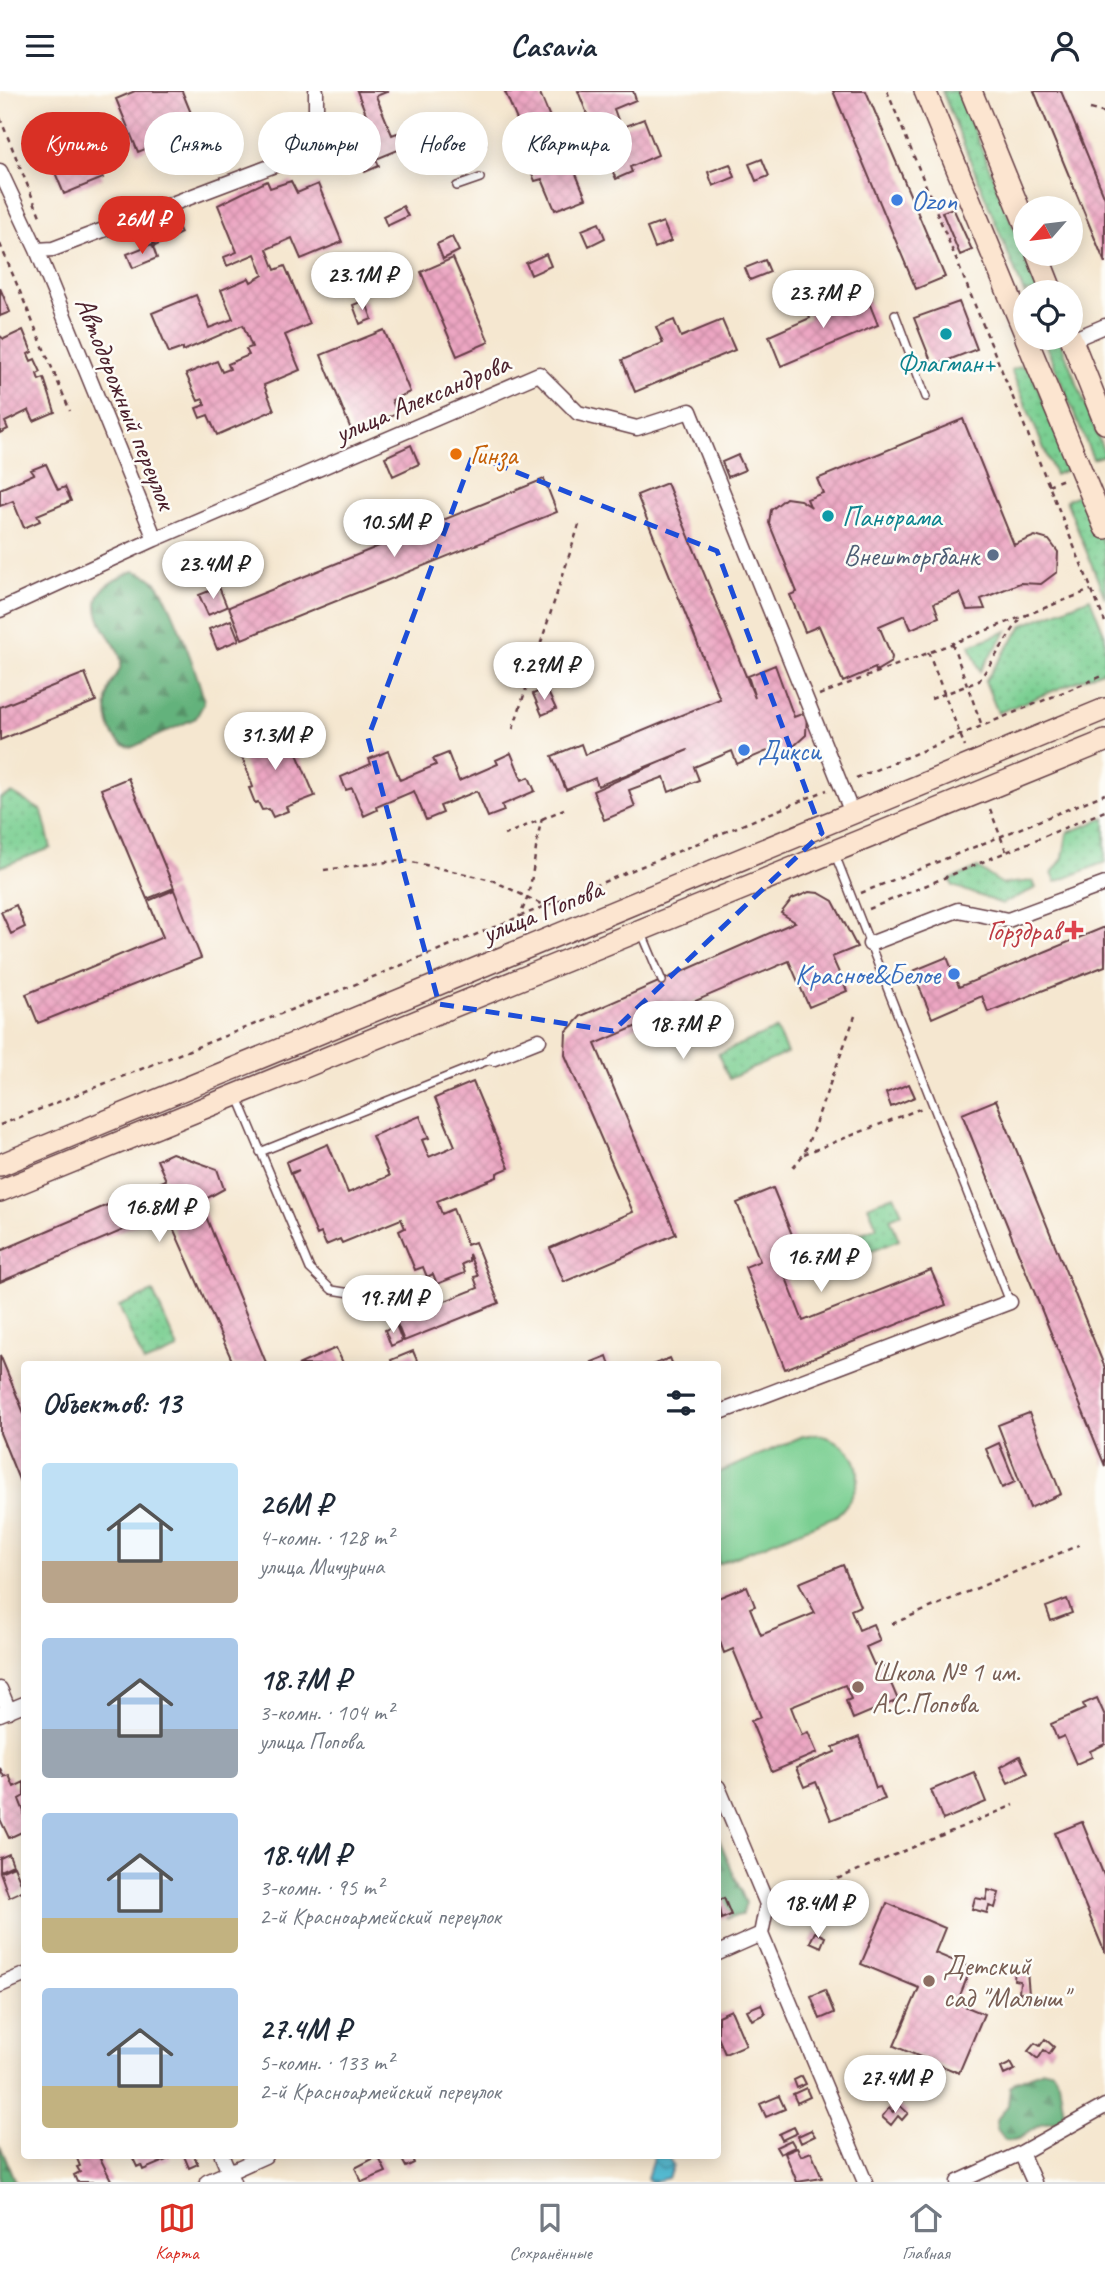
<!DOCTYPE html>
<html lang="ru">
<meta charset="utf-8">
<style>
:root{--surface:#fff;--page:#f6f6f7;--text:#1f2937;--muted:#747a83;--line:#e0e1e3;--accent:#d93025}
body{margin:0;font-family:Caveat,sans-serif;background:var(--page);color:var(--text);height:100vh;display:flex;flex-direction:column;font-size:26px;white-space:nowrap}
*{box-sizing:border-box;margin:0}
p{font-size:23px;color:var(--muted)}
.icon{flex:none;width:38px;height:38px;fill:none;stroke:currentColor;stroke-width:2;stroke-linecap:round;stroke-linejoin:round}
.map{position:relative;flex:1;overflow:hidden}
.panel{position:absolute;left:21px;top:1270px;width:700px;height:798px;display:flex;flex-direction:column;background:var(--surface);border-radius:7px;box-shadow:0 4px 18px #0003}
.panel>*{flex:none}
.top-card{position:absolute;left:21px;top:21px;width:700px;height:63px;display:flex;gap:14px}
.needle{width:46px;rotate:242deg}
.fabs{position:absolute;left:1013px;top:105px;display:grid;gap:14px}
.fabs a{display:grid;place-items:center;width:70px;height:70px;border-radius:50%;background:var(--surface);box-shadow:0 4px 18px #0003;font-size:35px}
.price{position:absolute;translate:-50% -60px;padding:0 16px;border-radius:24px;background:#fff;color:#222;font-size:23px;line-height:46px;filter:drop-shadow(0 2px 4px #0008)}
.price::after{content:'';position:absolute;left:50%;top:42px;width:21px;height:16px;margin-left:-10px;background:inherit;clip-path:polygon(0 0,100% 0,50% 100%)}
.price.on{background:var(--accent);color:#fff}
ul{padding:0;list-style:none}
li{display:flex;align-items:center;gap:21px;height:175px;padding:0 21px}
li span{display:grid;place-items:center;flex:none;width:196px;height:140px;border-radius:7px;color:#555}
li>.icon{margin-inline-start:auto}
span .icon{width:84px;height:84px;fill:#fffc;stroke-width:1}
li b{font-size:30px}
h2{display:flex;justify-content:space-between;align-items:center;height:84px;padding:0 21px;font-size:30px}
.pill{padding:0 24px;border-radius:32px;background:var(--surface);box-shadow:0 4px 18px #0003;font-size:24px;line-height:63px}
.pill.on{background:var(--accent);color:#fff}
header{display:flex;justify-content:space-between;align-items:center;height:91px;padding:0 21px;background:var(--surface);font-size:32px;font-weight:800}
.menu{display:flex;justify-content:space-around;align-items:center;height:98px;border-top:2px solid var(--line);background:var(--surface);font-size:19px;color:var(--muted)}
.menu a{display:grid;justify-items:center;gap:4px}
.menu .on{color:var(--accent)}
.map>svg:first-child{display:block}
</style>
<header><svg class="icon" aria-label="menu" viewBox="0 0 24 24"><path d="M4 6h16M4 12h16M4 18h16"/></svg>Casavia<svg class="icon" aria-label="person" viewBox="0 0 24 24"><circle cx="12" cy="8" r="4"/><path d="M4 21q1-7 8-7t8 7"/></svg></header>
<div class="map">
<svg width="1105" height="2091" viewBox="0 0 1105 2091">
<defs>
<pattern id="green-dots" width="8" height="8" patternUnits="userSpaceOnUse" patternTransform="scale(1.75)"><rect width="8" height="8" fill="#7acf92"/><path d="M2 2h.1M6 6h.1" fill="none" stroke="#6bb17e" stroke-width="1.8" stroke-linecap="round"/></pattern>
<pattern id="forest-firs" width="22" height="20" patternUnits="userSpaceOnUse" patternTransform="scale(1.75)"><rect width="22" height="20" fill="#63b27c"/><path d="M5 1l3.5 6h-7zM16 11l3.5 6h-7z" fill="#549066"/></pattern>
<pattern id="water-waves" width="16" height="10" patternUnits="userSpaceOnUse" patternTransform="scale(1.75)"><rect width="16" height="10" fill="#55bcd3"/><path d="M0 5q4-4 8 0t8 0" fill="none" stroke="#4898ab"/></pattern>
<pattern id="building-cross-hatch" width="8" height="8" patternUnits="userSpaceOnUse" patternTransform="scale(1.75)"><rect width="8" height="8" fill="#eca6c2"/><path d="M0 0l8 8M0 8l8-8" fill="none" stroke="#cc8ea7"/></pattern>
</defs>
<rect width="100%" height="100%" fill="#fdfcf7"/>
<filter id="ink" filterUnits="userSpaceOnUse"><feTurbulence type="fractalNoise" baseFrequency=".0143" numOctaves="2"/><feDisplacementMap in="SourceGraphic" scale="14" xChannelSelector="R" yChannelSelector="G"/><feConvolveMatrix kernelMatrix="1 2 1 2 8 2 1 2 1" color-interpolation-filters="sRGB"/></filter>
<filter id="wash" filterUnits="userSpaceOnUse"><feTurbulence type="fractalNoise" baseFrequency=".00686" numOctaves="4" result="noise"/><feDisplacementMap in="SourceGraphic" scale="28" xChannelSelector="R" yChannelSelector="G"/><feGaussianBlur stdDeviation="1.57" result="paint"/><feColorMatrix in="noise" values="0 0 0 0 0 0 0 0 0 0 0 0 0 0 0 0 0 1.4 0 .05"/><feComposite in="paint" operator="in"/></filter>
<g filter="url(#wash)">
<rect width="100%" height="100%" fill="#f5e7d0"/>
<path fill="url(#green-dots)" stroke="#62775e" stroke-width="2" d="M942 0H958L1040 201H1026L1025 204Z
M1043 247H1059L1105 364 1093 368Z
M1021 275 1031 280 1071 377 1055 384 1011 279Z
M1083 402 1105 456V507L1066 409Z
M1090 507 1105 545V579L998 622 985 590 1023 534Z
M1007 540 980 580 970 554Z
M12 702 42 720 51 757 0 776V707Z
M1105 727V771L1056 791 1052 782 1063 767 1067 742Z
M978 777 1002 793 1033 790 1036 797 1002 813 953 795 950 789Z
M776 938 787 962 729 988 718 963Z
M894 1104 902 1122 890 1127 899 1149 853 1168 845 1149 877 1136 868 1115Z
M153 1201 178 1258 144 1272 119 1215Z"/>
<path fill="url(#forest-firs)" stroke="#566854" stroke-width="2" d="M134 480C143 482 151 486 157 493 169 505 202 594 204 612L196 627 133 656C108 655 103 618 109 598 112 587 122 582 121 569 119 559 114 552 108 544 85 508 99 494 134 480Z
M718 1746 746 1812 742 1824 727 1827 718 1816Z
M1043 1979H1052L1059 1990 1064 2022 1057 2031C1051 2032 1045 2031 1040 2034 1026 2041 1022 2051 1005 2049L997 2038 996 2030 1008 2014 1010 1996 1016 1990Z
M0 2054 15 2091H0Z"/>
<path fill="#7acf92" stroke="#62775e" stroke-width="2" d="M816 1343C864 1354 871 1393 836 1425L718 1473V1382L803 1345Z"/>
<path fill="url(#water-waves)" stroke="#506e7f" stroke-width="2" d="M654 2065 668 2066 673 2074 668 2087 651 2091 647 2087Z"/>
<g id="blocks">
<path fill="url(#building-cross-hatch)" d="M135 0H182L197 37 138 61 116 8Z
M357 0H389L376 5 392 44 397 42 403 57 376 68 379 75 365 81 351 48 346 50 339 34 366 23Z
M539 0 556 41 589 28 578 0H633L636 9 614 18 621 37 644 28 658 64 630 76 632 81 616 88 598 47 566 59 586 107 555 119 542 88 535 90 529 75 539 71 531 52 520 56 513 39 520 36 505 1Z
M833 0H866L945 186 916 198Z
M1034 0H1061L1105 107V172Z
M480 42 486 53 464 63 459 52Z
M90 56 103 87 64 103 51 72Z
M762 68 769 85 756 90 749 73Z
M730 73 735 86 713 95 708 81Z
M267 90 270 97 291 90 297 102 318 93 342 151 301 168 292 147 267 158 275 179 285 175 310 233 285 244 300 279 264 294 274 319 217 344 208 324 200 327 196 317 205 314 203 308 198 310 186 283 217 270 222 281 230 278 228 273 249 264 246 258 252 256 243 234 183 260V257L169 262 152 222 196 204 209 237 233 228 221 199 249 187 251 191 263 184 255 163 227 175 224 166 237 161 218 114Z
M403 115 408 125 387 135 383 125Z
M953 117 972 159 960 164 942 121Z
M176 131 181 142 155 155 149 140Z
M663 131 671 150 655 157 647 137Z
M599 132 605 147 589 155 582 139Z
M452 146 459 160 443 168 437 153Z
M152 153 157 167 133 177 127 163Z
M546 163 551 175 531 184 526 172Z
M453 167 489 251 457 265 421 181Z
M765 169 770 181 750 189 745 177Z
M0 197 10 221 0 225Z
M866 204 878 234 781 275 769 245 810 227 807 219 820 214 823 222Z
M365 209 372 228 360 233 353 214Z
M959 211 977 258 933 275 914 227Z
M674 229 681 246 722 229 735 259 635 301 622 269 663 252 656 236Z
M23 239 32 261 28 263 31 270 35 268 41 281 37 283 39 289 44 287 55 321 34 330 29 319 5 331 8 338 0 342V245L4 248Z
M384 239 410 301 392 309 397 323 352 341 321 264Z
M963 328 1014 454 1035 445 1049 449 1058 461 1057 481 1041 493 1020 492 981 508 985 518 967 519 960 502 934 512 939 526 911 538 905 524 879 535 892 566 891 571 876 580 875 577 843 591 819 535 805 541 790 504 797 501 769 432 771 419 786 407 800 409 810 415 807 408 823 402 817 388Z
M411 354 419 373 393 385 385 366Z
M738 364 745 379 728 386 722 371Z
M46 373 58 399 65 396 71 410 37 424 40 430 24 437 13 410 0 415V398L34 383 31 379Z
M544 388 557 421 242 548 229 516Z
M667 392 755 607 748 585 775 574 794 626 807 621 806 644 783 665 779 655 737 673 732 660 694 676 699 689 669 701 664 686 629 699 635 716 604 729 593 700 688 659 598 695 595 687 566 699 552 665 581 653 585 664 720 608 637 404Z
M219 496 227 516 208 524 199 504Z
M231 529 239 549 217 558 209 538Z
M85 582 96 610 0 649V616Z
M546 597 556 618 542 624 533 603Z
M285 635 315 705 286 716 288 720 273 726 269 718 262 719 258 711 255 712 249 697 253 696 238 654Z
M388 660 400 689 436 674 433 668 448 662 459 690 498 673 496 669 511 662 522 689 529 686 535 700 502 714 504 720 488 726 477 700 440 715 443 722 426 729 414 700 376 716 377 719 364 725 352 697 346 699 341 686 371 673 369 668Z
M128 687 174 797 147 808 101 698Z
M174 799 201 867 38 932 26 903 163 846 148 810Z
M809 801 819 802 833 810 857 856 832 866 847 900 809 916 789 870 595 953 676 1143 564 1191 550 1157 633 1121 565 964 566 941 581 925 795 831 781 822 792 808Z
M16 814 25 836 11 843 1 821Z
M1105 836V875L988 921 982 905 932 927 913 880 947 866 959 896Z
M473 991 509 1077 497 1082V1086L437 1110 442 1123 453 1118 467 1154 475 1151 499 1212 404 1250 393 1223 417 1213 420 1220 478 1197 474 1186 478 1185 469 1163V1170L462 1173 465 1182 437 1193 433 1183 427 1186 423 1176 415 1179 399 1140 405 1137 401 1128 342 1152 340 1148 326 1154 321 1142 317 1144 291 1083 299 1079 290 1082 286 1071 328 1053 348 1102 389 1085 372 1045 420 1025 429 1047 422 1049 429 1066 455 1055 435 1007Z
M909 993 915 1006 891 1016 886 1002Z
M996 1009 1105 1277V1375L962 1023Z
M172 1062 217 1078 224 1098 200 1111 267 1274H234L166 1121 0 1191V1160L166 1089 157 1069Z
M773 1097 797 1156 777 1164 803 1230 931 1179 946 1214 785 1278 745 1176 760 1170 737 1112Z
M396 1234 402 1250 391 1255 385 1239Z
M336 1257 344 1274H298Z
M413 1260 419 1274H393L391 1269Z
M0 1264 24 1322V1401L0 1342Z
M607 1265 610 1274H594L592 1271Z
M670 1267 673 1274H652Z
M1029 1322 1061 1403 1030 1417 998 1334Z
M999 1352 1015 1391 1002 1397 986 1358Z
M843 1474 860 1515 851 1519 859 1539 873 1533 880 1550 866 1556 874 1574 882 1571 898 1609 853 1628 846 1610 851 1608 845 1594 791 1616 802 1644 808 1641 817 1662 772 1681 751 1630 761 1626 733 1558 724 1562 718 1545V1507L747 1495 755 1515 750 1517 761 1544 815 1522 799 1492Z
M1067 1508 1072 1522 1051 1530 1046 1516Z
M1097 1607 1105 1625V1653L1090 1660 1092 1666 1076 1673 1064 1645 1057 1648 1051 1633 1085 1618 1083 1613Z
M859 1646 876 1697 880 1696 885 1708 831 1729 816 1691 804 1696 796 1677 835 1661 833 1656Z
M1020 1665 1028 1682 1008 1692 1000 1676Z
M0 1677 4 1686 9 1684 14 1696 24 1691V1705L19 1708 24 1721V1740L9 1747 0 1728Z
M974 1681 986 1711 943 1729 931 1699Z
M1082 1731 1105 1787V1862L1055 1742Z
M9 1763 13 1774 0 1780V1767Z
M14 1775 24 1799 9 1806 0 1781Z
M988 1799 999 1802 995 1817 989 1815 987 1822 972 1818 975 1807 986 1809Z
M724 1807 731 1824 721 1828 718 1810Z
M887 1812 945 1837 935 1862 971 1877 957 1912 984 1923 959 1982 894 1955 919 1897 861 1873Z
M815 1841 825 1846 821 1856 810 1851Z
M1015 1878 1027 1880 1029 1903 1019 1902 1020 1890 1014 1889Z
M825 1899 834 1922 820 1928 811 1905Z
M761 1913 765 1923 752 1929 747 1919Z
M731 1919 746 1954 725 1963 718 1946V1925Z
M1045 1948 1054 1956 1049 1963 1044 1959 1038 1968 1028 1960 1035 1952 1040 1955Z
M1011 1972 1015 1979 1004 1984 1001 1977Z
M802 1985 806 1993 797 1997 794 1989Z
M806 1997 810 2006 797 2012 793 2003Z
M779 2005 785 2018 766 2026 760 2013Z
M899 2014 908 2022 902 2029 898 2025 891 2034 882 2026 889 2017 893 2021Z
M794 2036 797 2042 782 2049 779 2043Z
M811 2039 815 2045 801 2052 798 2045Z
M791 2049 795 2056 780 2063 776 2056Z
M797 2057 801 2065 811 2061 822 2087 797 2091 785 2062Z
M76 2065H99L112 2091H77L74 2084 80 2081 77 2076 80 2075Z
M132 2065H170L171 2067 143 2079 141 2074 137 2076Z
M184 2065H194L198 2073 189 2077Z
M378 2065 386 2081 362 2091 355 2077Z
M400 2065H411L414 2072 406 2076Z"/>
</g>
</g>
<g filter="url(#ink)">
<use href="#blocks" fill-opacity="0" stroke="#643d44" stroke-width="2"/>
<g fill="none" stroke-linecap="round" stroke-linejoin="round">
<defs>
<path id="lane" d="M457 95 480 87
M895 223 926 306
M834 761 1010 1211
M641 840 662 890
M676 919 686 941
M237 1004 310 1178 332 1199 363 1204
M260 1061 494 967"/>
<path id="street" d="M0 80 37 159 155 448
M37 159 53 158 296 66 316 35V0
M1072 249 1105 235
M0 519 155 448 539 283 578 322 637 337 690 320 852 722
M870 853 958 819 1008 829 1105 793
M494 967 539 949
M718 1322 1010 1211
M0 1598 9 1620
M0 1623 24 1613
M718 1696 767 1813 761 1843 865 2091
M718 1862 761 1843
M0 1894 24 1884
M1021 2062 1034 2091
M222 2065 233 2091
M207 2091 265 2065
M958 2091 1021 2062 1105 2015"/>
<path id="secondary" d="M925 0 1026 245
M971 0 1026 135
M1037 163 1052 201
M1026 247 1105 437
M1071 247 1105 332
M0 1074 1105 618
M0 1100 1105 650"/>
</defs>
<use href="#lane" stroke="#643d44" stroke-width="10"/>
<use href="#street" stroke="#643d44" stroke-width="17"/>
<use href="#secondary" stroke="#643d44" stroke-width="24"/>
<path stroke="#643d44" stroke-width="2.5" stroke-dasharray="5 5" stroke-linecap="butt" d="M887 0 1105 531
M1090 18 1105 22
M0 27 40 125
M0 153 70 320
M1048 394 1064 388
M952 552 982 635
M928 561 965 656
M819 604 1091 499
M931 608 979 590 1020 528
M513 638 579 434
M856 687 1105 584
M990 718 1006 760
M542 728 564 718
M504 744 542 728C532 763 536 794 519 826
M324 779 403 769 492 789 545 815
M861 802 1105 703
M869 818 1105 720
M0 1034 351 895 827 699
M804 1063 922 1017
M793 1076 804 1063 855 925
M892 1533 1079 1454
M782 1811 1014 1714"/>
<use href="#lane" stroke="#fff" stroke-width="7"/>
<use href="#street" stroke="#fff" stroke-width="14"/>
<use href="#secondary" stroke="#fce5d0" stroke-width="21"/>
</g>
</g>
<path fill="none" stroke="#1d4ed8" stroke-width="5" stroke-dasharray="14 9" stroke-linejoin="round" d="M473 364 717 460 822 742 613 940 439 913 368 647Z"/>
<g fill="#3f7fe0" stroke="#fdfcf7" stroke-width="2.5">
<circle cx="897" cy="109" r="7"/>
<circle cx="744" cy="659" r="7"/>
<circle cx="954" cy="883" r="7"/>
</g>
<g fill="#0f9aa8" stroke="#fdfcf7" stroke-width="2.5">
<circle cx="946" cy="243" r="7"/>
<circle cx="828" cy="425" r="7"/>
</g>
<circle fill="#e8710a" stroke="#fdfcf7" stroke-width="2.5" cx="456" cy="363" r="7"/>
<circle fill="#5c6f8a" stroke="#fdfcf7" stroke-width="2.5" cx="993" cy="464" r="7"/>
<path fill="#e0444e" stroke="#fdfcf7" stroke-width="2.5" d="M1070.5 828.5h7v7h7v7h-7v7h-7v-7h-7v-7h7z"/>
<g fill="#8d6e63" stroke="#fdfcf7" stroke-width="2.5">
<circle cx="858" cy="1596" r="7"/>
<circle cx="929" cy="1890" r="7"/>
</g>
<g text-anchor="middle" dominant-baseline="central" stroke-width="5" stroke-linejoin="round" paint-order="stroke">
<g font-size="28" fill="#366cbe" stroke="#fdfcf7" text-anchor="start">
<text x="911" y="109">Ozon</text>
<text x="758" y="659">Дикси</text>
<text x="940" y="883" text-anchor="end">Красное&amp;Белое</text>
</g>
<g font-size="28" fill="#0d838f" stroke="#fdfcf7">
<text x="946" y="271">Флагман+</text>
<text x="842" y="425" text-anchor="start">Панорама</text>
</g>
<g font-size="28" fill="#4a1f2b" stroke="#fdfcf7">
<text transform="translate(422 307) rotate(-23)">улица Александрова</text>
<text transform="translate(126 312) rotate(68)">Автодорожный переулок</text>
<text transform="translate(542 820) rotate(-22)">улица Попова</text>
</g>
<g font-size="28" fill="#c56008" stroke="#fdfcf7" text-anchor="start">
<text x="470" y="363">Гинза</text>
</g>
<g font-size="28" fill="#4e5e75" stroke="#fdfcf7" text-anchor="end">
<text x="979" y="464">Внешторгбанк</text>
</g>
<g font-size="28" fill="#be3a42" stroke="#fdfcf7" text-anchor="end">
<text x="1060" y="839">Горздрав</text>
</g>
<g font-size="28" fill="#785e54" stroke="#fdfcf7" text-anchor="start">
<text x="872" y="1580">Школа № 1 им.<tspan x="872" dy="32">А.С.Попова</tspan></text>
<text x="943" y="1874">Детский<tspan x="943" dy="32">сад "Малыш"</tspan></text>
</g>
</g>
</svg>
<div class="fabs">
<a><svg class="needle" viewBox="-14 -14 28 28"><path d="M0-13l5 13h-10z" fill="#e53935"/><path d="M0 13l5-13h-10z" fill="#747a83"/></svg></a>
<a><svg class="icon" aria-label="locate" viewBox="0 0 24 24"><circle cx="12" cy="12" r="6"/><path d="M12 2v4M12 18v4M2 12h4M18 12h4"/></svg></a>
</div>
<b class="price on" style="left:142px;top:165px">26M ₽</b>
<b class="price" style="left:362px;top:221px">23.1M ₽</b>
<b class="price" style="left:823px;top:239px">23.7M ₽</b>
<b class="price" style="left:394px;top:468px">10.5M ₽</b>
<b class="price" style="left:213px;top:510px">23.4M ₽</b>
<b class="price" style="left:544px;top:611px">9.29M ₽</b>
<b class="price" style="left:275px;top:681px">31.3M ₽</b>
<b class="price" style="left:683px;top:970px">18.7M ₽</b>
<b class="price" style="left:159px;top:1153px">16.8M ₽</b>
<b class="price" style="left:821px;top:1203px">16.7M ₽</b>
<b class="price" style="left:393px;top:1244px">19.7M ₽</b>
<b class="price" style="left:818px;top:1849px">18.4M ₽</b>
<b class="price" style="left:895px;top:2024px">27.4M ₽</b>
<div class="top-card">
<a class="pill on">Купить</a>
<a class="pill">Снять</a>
<a class="pill">Фильтры</a>
<a class="pill">Новое</a>
<a class="pill">Квартира</a>
</div>
<section class="panel">
<h2>Объектов: 13<svg class="icon" aria-label="filters" viewBox="0 0 24 24"><path d="M4 7h16M4 17h16"/><circle cx="9" cy="7" r="2"/><circle cx="15" cy="17" r="2"/></svg></h2>
<ul>
<li><span style="background:linear-gradient(#bfe0f5 70%,#b9a48a 0)"><svg class="icon" aria-label="home" viewBox="0 0 24 24"><path d="M3 11l9-7 9 7M6 9v11h12V9"/></svg></span><div><b>26M ₽</b><p>4-комн. · 128 m²</p><p>улица Мичурина</p></div></li>
<li><span style="background:linear-gradient(#a9c7e8 65%,#9aa5b1 0)"><svg class="icon" aria-label="home" viewBox="0 0 24 24"><path d="M3 11l9-7 9 7M6 9v11h12V9"/></svg></span><div><b>18.7M ₽</b><p>3-комн. · 104 m²</p><p>улица Попова</p></div></li>
<li><span style="background:linear-gradient(#a9c7e8 75%,#c2b280 0)"><svg class="icon" aria-label="home" viewBox="0 0 24 24"><path d="M3 11l9-7 9 7M6 9v11h12V9"/></svg></span><div><b>18.4M ₽</b><p>3-комн. · 95 m²</p><p>2-й Красноармейский переулок</p></div></li>
<li><span style="background:linear-gradient(#a9c7e8 70%,#c2b280 0)"><svg class="icon" aria-label="home" viewBox="0 0 24 24"><path d="M3 11l9-7 9 7M6 9v11h12V9"/></svg></span><div><b>27.4M ₽</b><p>5-комн. · 133 m²</p><p>2-й Красноармейский переулок</p></div></li>
</ul>
</section>
</div>
<nav class="menu">
<a class="on"><svg class="icon" aria-label="map" viewBox="0 0 24 24"><path d="M3 6l6-2 6 2 6-2v14l-6 2-6-2-6 2zM9 4v14M15 6v14"/></svg>Карта</a>
<a><svg class="icon" aria-label="saved" viewBox="0 0 24 24"><path d="M7 4h10v16l-5-4-5 4z"/></svg>Сохранённые</a>
<a><svg class="icon" aria-label="home" viewBox="0 0 24 24"><path d="M3 11l9-7 9 7M6 9v11h12V9"/></svg>Главная</a>
</nav>
